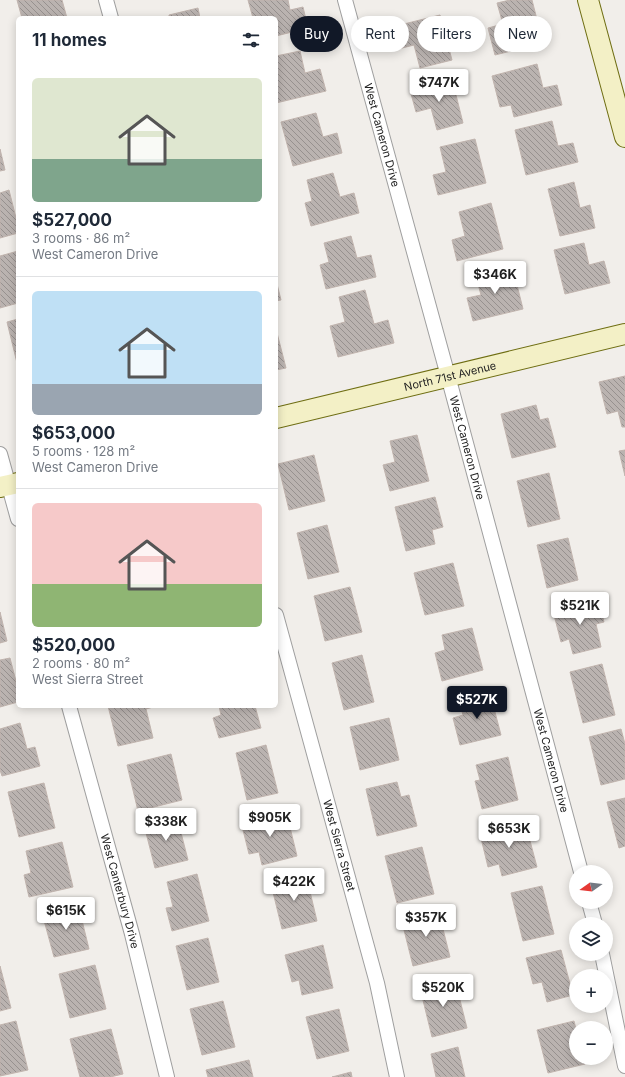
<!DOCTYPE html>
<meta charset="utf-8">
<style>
:root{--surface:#fff;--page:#f6f6f7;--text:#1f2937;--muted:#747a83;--line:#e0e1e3;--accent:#111827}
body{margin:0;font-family:Inter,sans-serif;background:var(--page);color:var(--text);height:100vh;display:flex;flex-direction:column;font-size:15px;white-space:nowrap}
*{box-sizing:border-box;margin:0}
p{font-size:13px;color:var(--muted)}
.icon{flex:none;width:22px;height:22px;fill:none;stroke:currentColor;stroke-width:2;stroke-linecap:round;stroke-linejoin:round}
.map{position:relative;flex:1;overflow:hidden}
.sheet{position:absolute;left:16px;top:16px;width:262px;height:692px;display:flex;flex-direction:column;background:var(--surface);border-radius:6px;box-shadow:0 2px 10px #0003}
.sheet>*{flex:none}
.banner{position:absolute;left:290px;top:16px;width:275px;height:36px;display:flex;gap:8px}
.needle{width:26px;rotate:256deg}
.buttons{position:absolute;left:569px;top:865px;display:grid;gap:8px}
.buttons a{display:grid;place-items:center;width:44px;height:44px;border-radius:50%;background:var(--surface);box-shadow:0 2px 10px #0003;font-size:20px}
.price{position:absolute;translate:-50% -34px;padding:0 9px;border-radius:4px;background:#fff;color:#222;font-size:13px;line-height:26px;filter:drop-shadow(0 1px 2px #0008)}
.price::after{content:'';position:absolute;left:50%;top:24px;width:12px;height:9px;margin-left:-6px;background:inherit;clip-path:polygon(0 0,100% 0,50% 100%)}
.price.on{background:var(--accent);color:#fff}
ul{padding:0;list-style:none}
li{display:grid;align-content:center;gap:8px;height:212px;padding:0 16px}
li+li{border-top:1px solid var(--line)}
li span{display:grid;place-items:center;height:124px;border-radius:6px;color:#555}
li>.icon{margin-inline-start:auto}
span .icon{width:72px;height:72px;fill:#fffc;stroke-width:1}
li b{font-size:17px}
h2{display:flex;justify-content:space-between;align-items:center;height:48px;padding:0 16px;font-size:17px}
.chip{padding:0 14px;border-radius:18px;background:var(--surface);box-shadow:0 2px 10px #0003;font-size:14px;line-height:36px}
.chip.on{background:var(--accent);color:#fff}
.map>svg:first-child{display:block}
</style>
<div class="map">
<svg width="625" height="1077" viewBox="0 0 625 1077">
<defs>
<pattern id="building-back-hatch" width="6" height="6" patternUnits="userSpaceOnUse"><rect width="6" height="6" fill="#bab3b0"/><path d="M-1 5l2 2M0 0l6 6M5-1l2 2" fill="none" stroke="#97918f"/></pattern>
</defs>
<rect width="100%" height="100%" fill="#f1eeea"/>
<path fill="url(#building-back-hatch)" stroke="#c1b4ae" d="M17 0H62L67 18H22Z
M248 0H288L290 10 303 7 308 28 276 36V18H253Z
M510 0H532L543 43 495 55 488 28 503 24 497 3Z
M198 8 200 18H169V15Z
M440 15 452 60 420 68 414 45 398 49 392 27Z
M300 51 305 73 320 69 326 91 276 103V56Z
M537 64 543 88 557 85 562 105 514 117 511 105 500 107 492 76Z
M452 79 463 123 437 130 431 108 416 112 410 90Z
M316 113 323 137 337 133 342 153 293 166 281 122Z
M552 121 558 146 573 143 578 162 526 175 515 130Z
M475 139 486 183 438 195 433 175 446 172 440 147Z
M0 149 5 170 0 171Z
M333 173 340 197 354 193 359 213 311 226 305 203 312 201 307 180Z
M574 182 580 208 590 205 595 228 560 236 548 189Z
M9 190 18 226V233L0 238V193Z
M491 203 503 249 457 261 452 240 465 236 459 212Z
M351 236 357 258 371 255 376 277 326 289 320 265 329 262 324 243Z
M584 243 589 265 604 261 610 283 565 294 554 250Z
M18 251V303L0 308V256Z
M501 267 504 275 514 273 523 309 473 321 467 298 481 295 475 273Z
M276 280 281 300 276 301Z
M365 290 374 324 388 320 394 343 338 357 330 326 345 322 339 297Z
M18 319V367L7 322Z
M276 329 286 368 276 370Z
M625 376V427H622L618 411 607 414 599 382Z
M536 405 540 420 548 418 556 447 512 458 501 414Z
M417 435 429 481 390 491 383 465 395 462 390 441Z
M625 450V476L619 451Z
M314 455 325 501 289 510 278 464Z
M549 473 560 519 528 527 517 481Z
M435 497 443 527 432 530 435 544 406 551 395 507Z
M327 525 339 572 308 579 297 533Z
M568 538 578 580 547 588 537 545Z
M453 563 464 606 425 615 414 573Z
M350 587 362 632 325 641 314 596Z
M598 600 604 622 596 624 601 647 573 654 569 639 561 642 553 611Z
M0 612 7 641 0 643Z
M472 628 483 670 442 681 435 653 445 650 442 635Z
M362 655 374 702 344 710 332 663Z
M10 658 18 689V702L0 707V660Z
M602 664 615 715 583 723 570 672Z
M490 693 501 735 460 745 453 718 463 715 459 701Z
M108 706H157L146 709 153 738 118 746Z
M219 706H255L261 728 219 738 213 718 221 715Z
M389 718 399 760 360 770 350 727Z
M20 723 27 749 35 747 40 766 2 776 0 770V729Z
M621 729 625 744V779L601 785 589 737Z
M266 745 278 793 247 800 236 753Z
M171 754 182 800 138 811 127 765Z
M508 757 518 800 482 809 475 781 480 780 476 765Z
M397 782 401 797 409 795 417 826 377 836 366 789Z
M44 783 55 828 19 837 8 792Z
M625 798V846L619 848 607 802Z
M286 811 297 856 262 865 259 852 249 854 241 822Z
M177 817 188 860 155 868 144 825Z
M525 822 537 867 502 876 499 864 488 867 480 834Z
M62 842 73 887 29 897 24 875 31 873 26 851Z
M422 847 434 894 397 903 385 856Z
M197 874 209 921 172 931 166 908 173 907 167 882Z
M306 875 317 921 282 929 271 884Z
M542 886 554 934 523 941 511 893Z
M78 904 89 949 54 957 42 913Z
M438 909 450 957 413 966 401 918Z
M208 938 219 982 187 990 176 946Z
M323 945 333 988 302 995 299 980 292 982 285 955Z
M561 950 573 995 547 1002 542 982 533 984 526 958Z
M95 965 106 1009 70 1018 59 974Z
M0 966 11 1008 0 1011Z
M455 980 467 1028 432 1037 420 988Z
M223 1001 235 1047 202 1055 190 1009Z
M339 1009 349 1051 317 1059 306 1017Z
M16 1021 28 1070 0 1076V1025Z
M574 1021 576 1029V1058H583L585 1064 548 1073 537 1030Z
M111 1029 123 1074 110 1077H80L70 1039Z
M458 1047 465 1077H436L431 1054Z
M249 1060 253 1077H208L206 1070Z
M351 1072 352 1077H332Z"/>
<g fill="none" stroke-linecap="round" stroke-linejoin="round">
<defs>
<g id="street">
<path d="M106 0 111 18"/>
<path id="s1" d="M345 0 448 376 581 872"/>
<path d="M0 454 18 519"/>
<path id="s2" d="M276 615 377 983 397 1077"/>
<path id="s3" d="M69 706 132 934 167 1077"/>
<path d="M589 902 595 924"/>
<path d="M602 954 625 1066"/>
</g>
<g id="secondary">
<path d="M588 0 625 137"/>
<path id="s4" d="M276 418 625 334"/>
<path d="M0 487 18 483"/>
</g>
</defs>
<use href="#street" stroke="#9f9f9f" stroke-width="16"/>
<use href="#secondary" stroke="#6f6e13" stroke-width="22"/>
<use href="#street" stroke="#fff" stroke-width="14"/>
<use href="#secondary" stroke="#f3f0c6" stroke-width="20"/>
</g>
<g text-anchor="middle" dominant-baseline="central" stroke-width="3.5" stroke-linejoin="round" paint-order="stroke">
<g font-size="11" fill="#222" stroke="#fff">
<text stroke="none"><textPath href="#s1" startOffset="140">West Cameron Drive</textPath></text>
<text stroke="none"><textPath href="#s4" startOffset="179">North 71st Avenue</textPath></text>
<text stroke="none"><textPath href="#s1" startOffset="464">West Cameron Drive</textPath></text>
<text stroke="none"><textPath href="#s1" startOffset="788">West Cameron Drive</textPath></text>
<text stroke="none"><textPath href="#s2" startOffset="239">West Sierra Street</textPath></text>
<text stroke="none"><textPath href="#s3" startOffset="192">West Canterbury Drive</textPath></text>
</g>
</g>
</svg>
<div class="buttons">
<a><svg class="needle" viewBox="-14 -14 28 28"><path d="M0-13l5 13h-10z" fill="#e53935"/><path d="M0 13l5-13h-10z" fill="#747a83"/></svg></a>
<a><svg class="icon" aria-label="layers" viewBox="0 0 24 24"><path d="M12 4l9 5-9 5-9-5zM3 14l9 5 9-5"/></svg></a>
<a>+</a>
<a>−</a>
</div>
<b class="price" style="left:439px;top:103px">$747K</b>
<b class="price" style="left:495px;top:295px">$346K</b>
<b class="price" style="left:580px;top:626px">$521K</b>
<b class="price on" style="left:477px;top:720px">$527K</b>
<b class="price" style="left:270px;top:838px">$905K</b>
<b class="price" style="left:166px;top:842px">$338K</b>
<b class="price" style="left:509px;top:849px">$653K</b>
<b class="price" style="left:294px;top:902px">$422K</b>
<b class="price" style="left:66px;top:931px">$615K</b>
<b class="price" style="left:426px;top:938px">$357K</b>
<b class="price" style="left:443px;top:1008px">$520K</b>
<div class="banner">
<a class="chip on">Buy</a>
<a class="chip">Rent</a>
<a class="chip">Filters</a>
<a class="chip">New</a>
</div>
<section class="sheet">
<h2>11 homes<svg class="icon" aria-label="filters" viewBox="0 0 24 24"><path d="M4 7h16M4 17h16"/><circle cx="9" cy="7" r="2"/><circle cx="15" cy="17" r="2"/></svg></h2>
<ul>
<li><span style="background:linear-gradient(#dfe7d0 65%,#7fa58c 0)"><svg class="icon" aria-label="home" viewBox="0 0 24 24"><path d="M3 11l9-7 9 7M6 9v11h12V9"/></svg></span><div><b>$527,000</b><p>3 rooms · 86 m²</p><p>West Cameron Drive</p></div></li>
<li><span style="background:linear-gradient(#bfe0f5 75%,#9aa5b1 0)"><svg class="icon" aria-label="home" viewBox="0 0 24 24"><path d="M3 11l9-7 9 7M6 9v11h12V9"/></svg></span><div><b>$653,000</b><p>5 rooms · 128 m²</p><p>West Cameron Drive</p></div></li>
<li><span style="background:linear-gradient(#f6c9c9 65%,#8fb573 0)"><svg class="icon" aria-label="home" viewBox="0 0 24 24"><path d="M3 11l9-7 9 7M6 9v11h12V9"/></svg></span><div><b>$520,000</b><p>2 rooms · 80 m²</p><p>West Sierra Street</p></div></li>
</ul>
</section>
</div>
